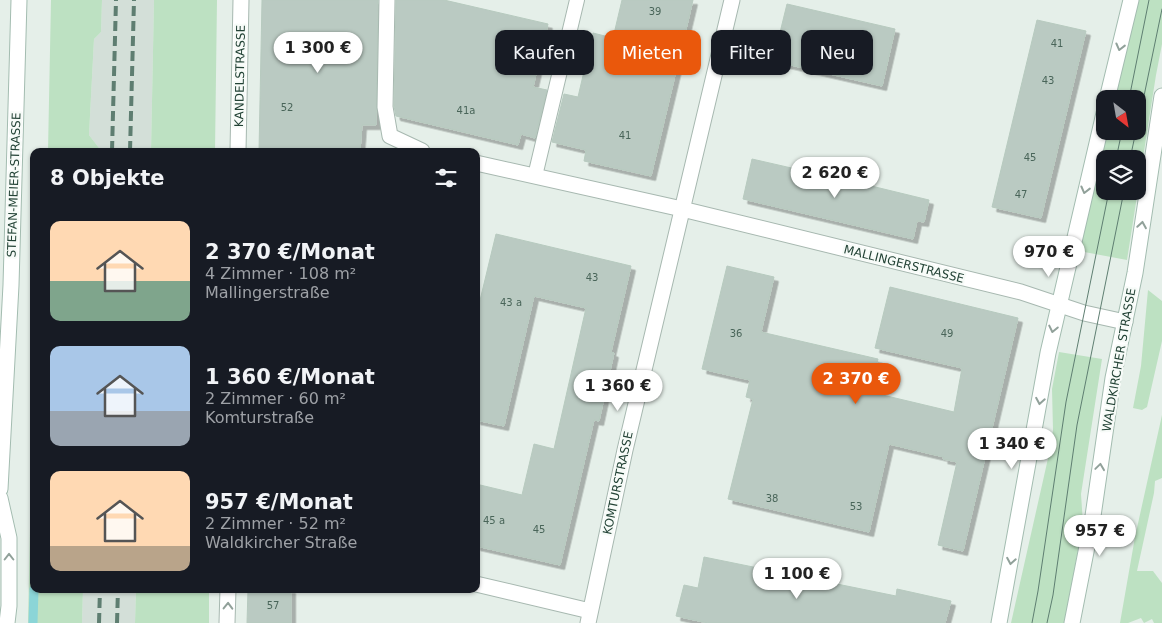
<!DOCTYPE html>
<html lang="de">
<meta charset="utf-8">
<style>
:root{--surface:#171b24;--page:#242831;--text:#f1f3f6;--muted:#9ea1a6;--accent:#ea580c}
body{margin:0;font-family:"DejaVu Sans",sans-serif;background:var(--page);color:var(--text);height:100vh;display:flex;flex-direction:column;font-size:19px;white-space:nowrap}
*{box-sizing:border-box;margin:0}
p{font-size:16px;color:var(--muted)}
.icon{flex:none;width:28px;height:28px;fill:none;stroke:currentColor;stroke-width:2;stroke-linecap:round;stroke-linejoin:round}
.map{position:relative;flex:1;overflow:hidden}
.details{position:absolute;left:30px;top:148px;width:450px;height:445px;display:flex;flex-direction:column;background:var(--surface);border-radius:10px;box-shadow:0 1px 4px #0004}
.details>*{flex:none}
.guide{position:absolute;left:495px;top:30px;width:475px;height:45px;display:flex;gap:10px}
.needle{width:32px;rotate:149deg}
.tools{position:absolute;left:1096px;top:90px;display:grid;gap:10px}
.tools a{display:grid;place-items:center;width:50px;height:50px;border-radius:10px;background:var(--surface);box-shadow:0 1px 4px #0004;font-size:25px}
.price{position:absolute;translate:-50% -42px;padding:0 11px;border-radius:18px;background:#fff;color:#222;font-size:16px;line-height:32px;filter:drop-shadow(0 1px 2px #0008)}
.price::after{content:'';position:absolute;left:50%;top:30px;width:15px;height:11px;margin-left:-8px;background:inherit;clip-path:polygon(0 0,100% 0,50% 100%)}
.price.active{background:var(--accent);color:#fff}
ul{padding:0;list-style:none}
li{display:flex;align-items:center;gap:15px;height:125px;padding:0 20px}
li span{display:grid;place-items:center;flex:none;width:140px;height:100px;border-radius:10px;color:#555}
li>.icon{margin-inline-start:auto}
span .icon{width:60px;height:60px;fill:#fffc;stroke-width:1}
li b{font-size:21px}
h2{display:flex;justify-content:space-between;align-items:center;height:60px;padding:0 20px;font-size:21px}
.tag{padding:0 18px;border-radius:10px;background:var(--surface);box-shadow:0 1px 4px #0004;font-size:18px;line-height:45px}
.tag.active{background:var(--accent);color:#fff}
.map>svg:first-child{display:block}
</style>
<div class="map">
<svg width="1162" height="623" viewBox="0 0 1162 623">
<defs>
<filter id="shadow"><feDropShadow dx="4.5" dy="4.5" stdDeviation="0" flood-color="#0004"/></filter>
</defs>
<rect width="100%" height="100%" fill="#e5efe9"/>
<path fill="#d3dfd8" d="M102 0H154L151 151H99V148L89 135 94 39 101 32Z
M83 589H136L135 623H82Z"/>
<path fill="#bde1c2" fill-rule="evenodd" d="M51 0H102L101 32 94 39 89 135 99 148V151H48Z
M154 0H217L215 151H151Z
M1138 0H1162V44L1156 75 1127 260 1079 251 1107 131H1138V99H1115ZM1105 159H1138V191H1105Z
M1148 290 1162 301V341L1147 407 1142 410 1133 408 1141 366Z
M34 337V589H83L82 623H28Z
M1059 352 1102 359 1081 494 1083 524 1064 623H1011L1051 445 1053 430 1052 389Z
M1162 415V478L1155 481 1154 493 1137 571H1153L1162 583V623H1154L1152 619 1144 623 1141 618 1128 623H1120L1135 537Z
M136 589H209V623H135Z"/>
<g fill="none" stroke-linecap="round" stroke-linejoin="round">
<path stroke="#8bd5d7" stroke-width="9" d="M33 623 34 589"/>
</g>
<path fill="#bacac2" stroke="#b7cabf" filter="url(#shadow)" d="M262 0H378L376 125H362L360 151H259Z
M396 0H444L548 24 533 87 547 90 535 138 521 134 518 145 396 116 394 106Z
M622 0H693L651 176 584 161 586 150 552 142 564 94 578 97 593 33 613 38Z
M787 4 895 29 882 86 773 61Z
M1037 20 1086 31 1041 218 992 207Z
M752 159 809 172 810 169 859 182V183L929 200 924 222 917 221 913 239 743 199Z
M496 234 631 266 611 352 614 353 599 421 594 420 560 565 476 546V484L522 495 534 444 554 449 586 308 534 296 504 426 476 420V317Z
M727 266 774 277 761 332 878 359 870 392 954 412 962 368 875 348 890 287 1018 318 963 551 938 545 957 462 943 459 944 457 889 444 869 532 728 499 753 399 746 397 750 380 702 369Z
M704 557 896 596 897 589 951 601 945 623H708L676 616 684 585 698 588Z
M248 589H291V623H247Z"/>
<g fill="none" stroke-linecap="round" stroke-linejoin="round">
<defs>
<path id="service" d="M535 176 577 0"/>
<path id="minor" d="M387 0 385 107 390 136 422 151
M238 151 241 0
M476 163 682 209 1021 292 1084 313 1125 322
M476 584 590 611
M227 623 228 589
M588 623 625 450 732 0"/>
<path id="secondary" d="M1107 99 1131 0
M0 489 11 285 19 0
M0 498 9 538V606L7 623
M999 623 1048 353 1105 109
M1072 623 1093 516 1113 378 1135 273 1162 96"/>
</defs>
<use href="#service" stroke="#a7b8b0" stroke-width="16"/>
<use href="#minor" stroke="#a7b8b0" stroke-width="17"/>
<use href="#secondary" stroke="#a3bcb0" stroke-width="17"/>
<use href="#service" stroke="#fff" stroke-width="14"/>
<use href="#minor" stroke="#fff" stroke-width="15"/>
<use href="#secondary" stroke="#fff" stroke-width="15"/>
<path stroke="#5e7e71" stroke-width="1" d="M1129 99 1149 0
M1138 125 1162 9
M1116 159 1122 131
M1130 159 1136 131
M1032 623 1038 591 1066 402 1109 191
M1047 623 1053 595 1077 425 1124 191"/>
<path stroke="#5e7e71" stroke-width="4" stroke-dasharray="10 5" stroke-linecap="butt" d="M112 151 116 0
M130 151 134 0
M99 623 100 589
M117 623 118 589"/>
</g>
<defs><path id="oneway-chevron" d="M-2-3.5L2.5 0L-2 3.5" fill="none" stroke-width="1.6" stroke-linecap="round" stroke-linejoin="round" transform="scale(1.25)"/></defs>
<g stroke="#91a19a">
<use href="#oneway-chevron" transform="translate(1120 47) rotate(104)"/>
<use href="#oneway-chevron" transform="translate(1085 190) rotate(104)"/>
<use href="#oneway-chevron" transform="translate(1142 225) rotate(-81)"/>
<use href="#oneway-chevron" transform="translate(1053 329) rotate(102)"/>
<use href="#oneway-chevron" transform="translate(1040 401) rotate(100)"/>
<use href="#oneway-chevron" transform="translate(1100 467) rotate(-82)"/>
<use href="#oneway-chevron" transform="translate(9 557) rotate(-90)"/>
<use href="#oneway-chevron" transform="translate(1011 561) rotate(100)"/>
<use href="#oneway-chevron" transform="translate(228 606) rotate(-89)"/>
</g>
<g text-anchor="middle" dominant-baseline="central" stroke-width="4.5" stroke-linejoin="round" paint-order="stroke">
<g font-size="10" fill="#496559">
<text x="655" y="11">39</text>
<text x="1057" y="43">41</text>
<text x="1048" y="80">43</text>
<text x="287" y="107">52</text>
<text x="466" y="110">41a</text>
<text x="625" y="135">41</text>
<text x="1030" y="157">45</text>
<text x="1021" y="194">47</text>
<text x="592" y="277">43</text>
<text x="511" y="302">43 a</text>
<text x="736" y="333">36</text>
<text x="947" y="333">49</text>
<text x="772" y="498">38</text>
<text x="856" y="506">53</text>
<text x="494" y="520">45 a</text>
<text x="539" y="529">45</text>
<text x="273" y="605">57</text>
</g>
<g font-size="12" fill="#234336" stroke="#f7fbf8">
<text transform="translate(240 76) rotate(-89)">KANDELSTRASSE</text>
<text transform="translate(14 185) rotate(-88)">STEFAN-MEIER-STRASSE</text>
<text transform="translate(904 264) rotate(14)">MALLINGERSTRASSE</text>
<text transform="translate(1119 360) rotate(-80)">WALDKIRCHER STRASSE</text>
<text transform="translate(618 483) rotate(-78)">KOMTURSTRASSE</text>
</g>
</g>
</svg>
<div class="tools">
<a><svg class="needle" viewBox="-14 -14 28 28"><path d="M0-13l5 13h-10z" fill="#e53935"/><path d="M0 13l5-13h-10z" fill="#9ea1a6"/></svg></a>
<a><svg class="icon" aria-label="layers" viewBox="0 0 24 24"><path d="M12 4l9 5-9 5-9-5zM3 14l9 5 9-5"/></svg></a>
</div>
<b class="price" style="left:318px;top:74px">1 300 €</b>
<b class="price" style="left:835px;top:199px">2 620 €</b>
<b class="price" style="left:1049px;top:278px">970 €</b>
<b class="price active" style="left:856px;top:405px">2 370 €</b>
<b class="price" style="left:618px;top:412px">1 360 €</b>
<b class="price" style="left:1012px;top:470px">1 340 €</b>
<b class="price" style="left:1100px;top:557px">957 €</b>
<b class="price" style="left:797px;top:600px">1 100 €</b>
<div class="guide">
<a class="tag">Kaufen</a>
<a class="tag active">Mieten</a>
<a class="tag">Filter</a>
<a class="tag">Neu</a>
</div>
<section class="details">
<h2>8 Objekte<svg class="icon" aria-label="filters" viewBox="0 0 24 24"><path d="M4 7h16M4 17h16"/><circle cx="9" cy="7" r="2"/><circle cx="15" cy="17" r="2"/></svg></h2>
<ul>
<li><span style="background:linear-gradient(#ffd9b3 60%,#7fa58c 0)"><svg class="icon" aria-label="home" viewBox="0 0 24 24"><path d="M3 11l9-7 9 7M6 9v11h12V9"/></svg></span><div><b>2 370 €/Monat</b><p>4 Zimmer · 108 m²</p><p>Mallingerstraße</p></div></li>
<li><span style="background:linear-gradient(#a9c7e8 65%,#9aa5b1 0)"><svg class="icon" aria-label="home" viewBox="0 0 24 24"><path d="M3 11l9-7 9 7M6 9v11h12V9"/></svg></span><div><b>1 360 €/Monat</b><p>2 Zimmer · 60 m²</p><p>Komturstraße</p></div></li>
<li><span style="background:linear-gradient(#ffd9b3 75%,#b9a48a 0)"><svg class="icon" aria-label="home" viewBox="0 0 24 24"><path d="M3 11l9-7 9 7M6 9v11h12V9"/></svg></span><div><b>957 €/Monat</b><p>2 Zimmer · 52 m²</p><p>Waldkircher Straße</p></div></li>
</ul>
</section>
</div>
